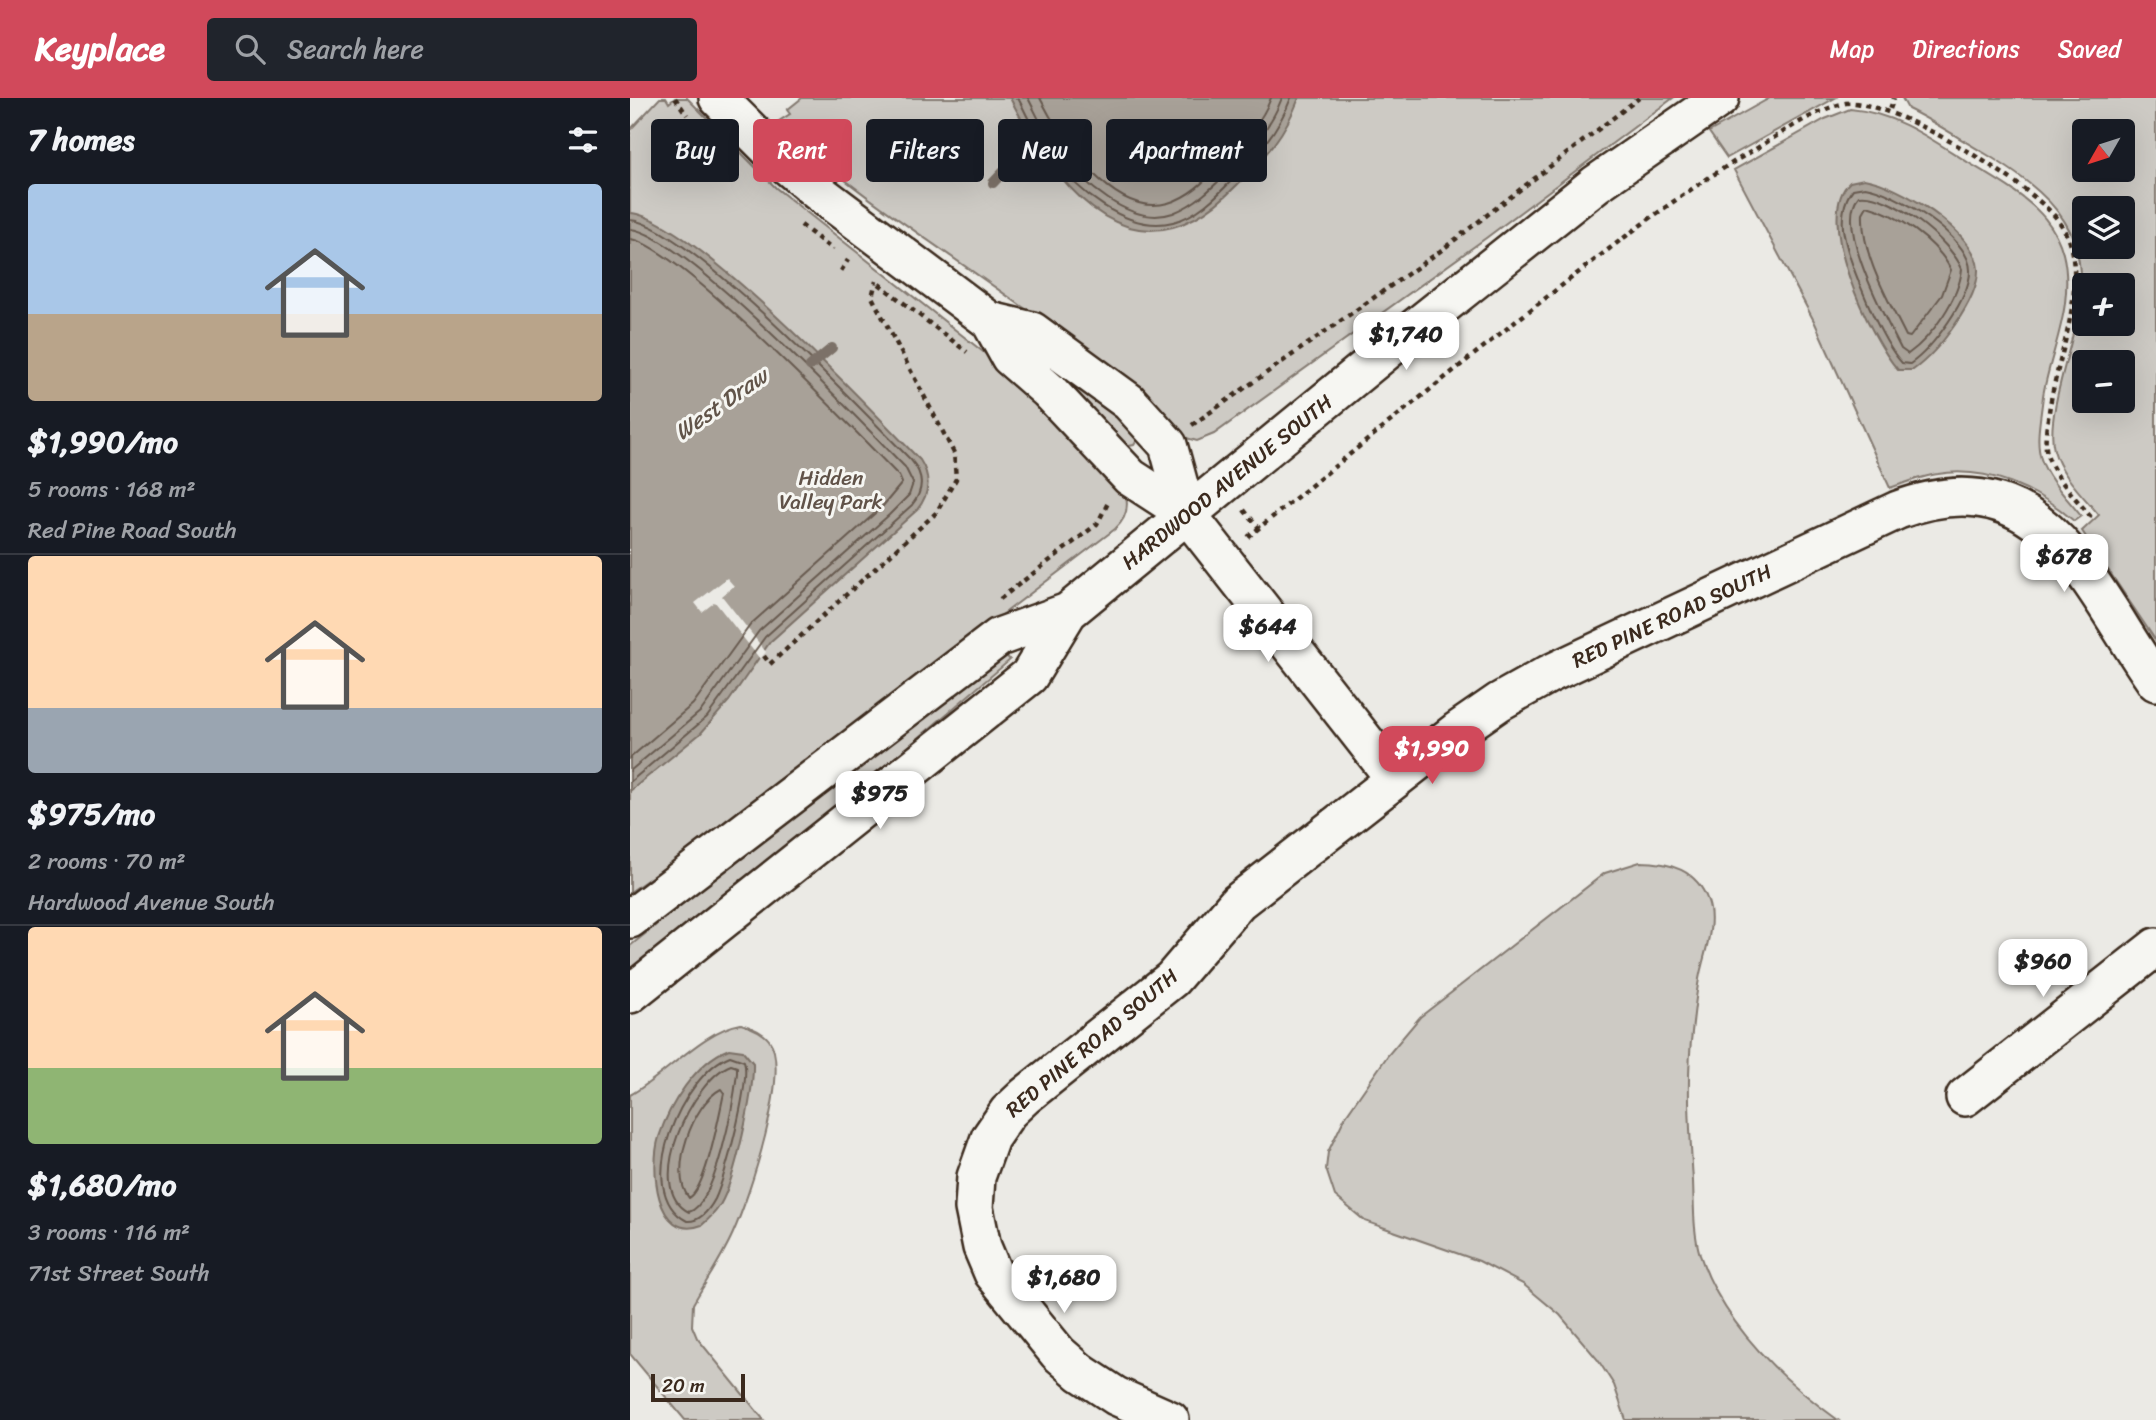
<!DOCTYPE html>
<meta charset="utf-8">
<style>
:root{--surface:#171b24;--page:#20242c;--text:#f1f3f6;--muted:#9ea1a6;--line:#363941;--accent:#d1495b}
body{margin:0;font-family:Sriracha,sans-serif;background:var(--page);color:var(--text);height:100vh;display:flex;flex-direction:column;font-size:26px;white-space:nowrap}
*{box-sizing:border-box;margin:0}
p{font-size:23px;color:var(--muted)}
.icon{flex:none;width:38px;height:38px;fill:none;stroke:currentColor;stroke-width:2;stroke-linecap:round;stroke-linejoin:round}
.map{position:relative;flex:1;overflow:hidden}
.panel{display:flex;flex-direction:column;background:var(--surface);width:630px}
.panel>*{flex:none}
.banner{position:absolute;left:21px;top:21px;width:665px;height:63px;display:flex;gap:14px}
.needle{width:46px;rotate:231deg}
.fabs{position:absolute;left:1442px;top:21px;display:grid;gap:14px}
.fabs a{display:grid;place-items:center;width:63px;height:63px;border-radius:7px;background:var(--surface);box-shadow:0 7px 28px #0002;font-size:35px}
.scale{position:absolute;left:21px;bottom:18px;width:94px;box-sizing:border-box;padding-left:7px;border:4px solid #3b2a1e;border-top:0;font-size:19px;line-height:24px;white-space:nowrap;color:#3b2a1e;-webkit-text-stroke:5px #f6f6f2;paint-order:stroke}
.price{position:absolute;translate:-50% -60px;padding:0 16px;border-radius:14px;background:#fff;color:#222;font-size:23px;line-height:46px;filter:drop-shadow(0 2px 4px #0008)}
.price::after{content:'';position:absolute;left:50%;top:42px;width:21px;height:16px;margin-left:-10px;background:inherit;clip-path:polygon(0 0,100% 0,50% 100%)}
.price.selected{background:var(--accent);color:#fff}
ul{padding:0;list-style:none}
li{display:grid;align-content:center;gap:14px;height:371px;padding:0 28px}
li+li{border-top:2px solid var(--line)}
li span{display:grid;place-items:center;height:217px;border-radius:7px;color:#555}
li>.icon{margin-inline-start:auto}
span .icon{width:126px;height:126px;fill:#fffc;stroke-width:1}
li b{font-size:30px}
h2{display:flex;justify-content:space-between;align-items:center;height:84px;padding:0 28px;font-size:30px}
.pill{padding:0 24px;border-radius:7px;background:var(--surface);box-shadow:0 7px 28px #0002;font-size:24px;line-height:63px}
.pill.selected{background:var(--accent);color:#fff}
header{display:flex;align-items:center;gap:42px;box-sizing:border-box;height:98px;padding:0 35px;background:var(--accent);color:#fff}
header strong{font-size:33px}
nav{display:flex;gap:38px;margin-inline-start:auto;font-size:24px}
.search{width:490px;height:63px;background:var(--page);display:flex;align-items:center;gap:18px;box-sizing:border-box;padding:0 24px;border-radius:7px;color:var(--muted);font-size:26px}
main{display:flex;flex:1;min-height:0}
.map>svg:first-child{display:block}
</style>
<header>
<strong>Keyplace</strong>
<div class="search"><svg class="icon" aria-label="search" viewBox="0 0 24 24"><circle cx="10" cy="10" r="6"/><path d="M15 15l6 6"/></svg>Search here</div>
<nav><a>Map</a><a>Directions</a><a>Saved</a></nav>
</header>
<main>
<section class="panel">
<h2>7 homes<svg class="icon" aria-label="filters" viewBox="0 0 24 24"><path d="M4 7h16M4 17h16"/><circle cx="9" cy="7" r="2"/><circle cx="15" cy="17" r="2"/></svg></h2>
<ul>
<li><span style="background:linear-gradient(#a9c7e8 60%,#b9a48a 0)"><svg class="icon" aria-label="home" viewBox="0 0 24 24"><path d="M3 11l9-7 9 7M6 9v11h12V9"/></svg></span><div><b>$1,990/mo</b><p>5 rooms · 168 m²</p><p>Red Pine Road South</p></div></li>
<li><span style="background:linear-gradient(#ffd9b3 70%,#9aa5b1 0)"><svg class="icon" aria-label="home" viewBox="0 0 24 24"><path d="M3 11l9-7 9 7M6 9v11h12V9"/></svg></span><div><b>$975/mo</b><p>2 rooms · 70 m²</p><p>Hardwood Avenue South</p></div></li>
<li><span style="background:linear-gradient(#ffd9b3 65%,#8fb573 0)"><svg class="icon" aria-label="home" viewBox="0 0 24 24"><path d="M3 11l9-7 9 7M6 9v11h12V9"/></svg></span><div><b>$1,680/mo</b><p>3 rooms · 116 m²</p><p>71st Street South</p></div></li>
</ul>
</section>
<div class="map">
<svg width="1526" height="1322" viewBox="0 0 1526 1322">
<rect width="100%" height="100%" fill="#ebeae5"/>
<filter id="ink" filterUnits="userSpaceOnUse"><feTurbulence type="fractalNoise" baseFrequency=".0143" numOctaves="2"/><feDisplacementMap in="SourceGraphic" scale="14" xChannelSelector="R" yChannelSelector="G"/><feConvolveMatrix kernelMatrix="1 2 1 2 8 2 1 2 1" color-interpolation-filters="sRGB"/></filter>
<g filter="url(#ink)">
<path fill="#cdcac4" stroke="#847a71" stroke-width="2" fill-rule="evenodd" d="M30 0H36L39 5 45 0H57L146 90 376 272 496 398C499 412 495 422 485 431L104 721 0 794V32Z
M172 0H1043L856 140 584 336 567 343 553 339C514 306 476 271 435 240 339 167 236 106 146 25L160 16 157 12Z
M1140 0H1205L1097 60 1079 34Z
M1272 0H1526V543L1452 433 1469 417C1454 399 1430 376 1424 352 1417 326 1433 275 1440 248 1466 147 1443 109 1356 56 1330 41 1305 24 1278 11ZM1454 33H1493V72H1454ZM1454 110H1493V149H1454ZM1454 187H1493V226H1454ZM1454 264H1493V303H1454Z
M1220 11C1266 15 1301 41 1339 65 1399 101 1445 125 1435 205 1431 237 1418 267 1413 298 1411 318 1405 342 1411 361 1418 382 1438 401 1451 418L1444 423C1408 391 1357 368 1308 376 1292 378 1275 385 1260 390L1184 223 1104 72 1195 21Z
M400 247 477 303 509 339 504 347 494 349 418 274Z
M375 556 380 562 204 712 0 877V848L172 710Z
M1010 764C1040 764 1067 772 1078 803 1086 826 1075 853 1070 876 1066 895 1064 915 1062 934 1056 982 1060 1034 1063 1083 1064 1107 1063 1134 1070 1157 1093 1226 1151 1281 1208 1322H996L984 1287 968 1262 930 1217 893 1186 849 1163 735 1123 705 1098 696 1071 698 1054 715 1019 758 957 790 919 975 775Z
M111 926C121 929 133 934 139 942 162 972 118 1102 103 1135 92 1160 76 1183 63 1206L62 1228 67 1240 134 1322H55L0 1256V997C35 978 73 932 111 926Z"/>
<path fill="#a8a198" stroke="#7c7167" stroke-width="2" d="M380 0H669C654 39 636 57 608 86 507 191 430 96 380 0Z
M1234 81C1267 86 1346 133 1348 171 1349 202 1307 255 1283 272H1268C1240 240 1182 119 1220 84Z
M0 115C60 118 241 312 290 362 301 379 300 396 287 412L140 544 99 603 71 635 0 693Z
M99 951 113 953 123 965C124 994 105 1082 90 1107 85 1115 79 1121 72 1127 25 1145 20 1068 29 1039 39 1007 66 964 99 951Z"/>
<path fill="#ebeae5" d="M97 480 104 488 92 498 136 554 130 561 85 504 72 514 65 505Z"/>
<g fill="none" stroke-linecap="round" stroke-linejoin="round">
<path stroke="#675a4f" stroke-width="2" d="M388 0C398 19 406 39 419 56 445 91 497 136 543 124 567 118 586 99 603 81 628 55 648 34 661 0
M398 0C407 17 415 36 427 52 451 83 500 130 543 115 566 106 582 90 599 73 621 50 640 31 652 0
M410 0C430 40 484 121 538 105 559 99 575 83 589 68 610 46 630 28 641 0
M1235 89C1264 93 1341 139 1340 173 1340 200 1302 251 1280 266L1272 265C1251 243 1220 168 1214 137 1211 122 1213 103 1223 91Z
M1229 98C1260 94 1321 143 1332 171 1329 200 1302 239 1278 256L1271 251C1256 221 1203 126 1229 98Z
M1237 108C1267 116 1307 143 1321 172L1312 197 1280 239 1276 238C1258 201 1231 157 1233 115Z
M0 122C57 126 234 315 281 362 294 377 294 392 282 407L135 539 77 619 0 684
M0 131C51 134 231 324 275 369L283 385 279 397 259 417 129 533 71 613 0 673
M0 141C48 147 227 335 269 378L272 385 252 409 121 526 63 606 0 660
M100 958 114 963C121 981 95 1081 85 1101 79 1112 70 1124 57 1123 0 1093 53 976 100 958Z
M101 967 107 969V975C104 1003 86 1106 59 1114 11 1090 63 981 101 967Z
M91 991 94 995C89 1017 76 1091 59 1100 38 1074 63 1005 91 991Z"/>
<path stroke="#7c7167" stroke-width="10" d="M363 85 402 43
M180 268 202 250"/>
<defs>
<path id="minor" d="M88 0 146 58 187 93 360 223 402 233 499 304 538 347 557 416
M360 223 380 259 419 293 500 379 557 416 765 681
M0 821 369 539 438 514
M0 896 399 578 438 514 771 241 966 86 1090 0
M1335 999 1526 849
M540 1322 486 1298 451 1275 428 1255 363 1175 352 1149 344 1110 346 1079 360 1040 378 1014 395 998 542 881 608 804 827 633 869 604 919 576 1268 412C1414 357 1458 488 1526 584"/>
</defs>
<use href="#minor" stroke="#3b2a1e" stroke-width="42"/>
<path stroke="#3b2a1e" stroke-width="4.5" stroke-dasharray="5 5" stroke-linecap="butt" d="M45 0 57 17
M1260 11 1264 0
M171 127 203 152
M211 173 218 162
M249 186 337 254
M562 327 809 154 1009 0
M614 412 629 430
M618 439C711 363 805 287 899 213 970 158 1039 102 1117 56 1147 39 1182 12 1216 5 1259 0 1410 89 1432 128 1463 185 1427 255 1419 314 1417 328 1413 345 1418 359 1426 381 1446 400 1460 418L1455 422
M370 501 467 426 479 403
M134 558 140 566 306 415 326 381 324 355 242 199 246 183"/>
<use href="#minor" stroke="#f6f6f2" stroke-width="37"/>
</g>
</g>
<g text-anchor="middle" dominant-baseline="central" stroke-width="6" stroke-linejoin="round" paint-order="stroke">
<g font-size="21" fill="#605248" stroke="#f6f6f2">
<text x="201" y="380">Hidden<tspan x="201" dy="24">Valley Park</tspan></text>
</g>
<g font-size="21" fill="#3b2a1e" stroke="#f6f6f2">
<text transform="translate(597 384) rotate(-39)">HARDWOOD AVENUE SOUTH</text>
<text transform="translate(1042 518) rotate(-25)">RED PINE ROAD SOUTH</text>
<text transform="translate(462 945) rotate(-40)">RED PINE ROAD SOUTH</text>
</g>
<g font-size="23" font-style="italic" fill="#615449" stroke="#f6f6f2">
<text transform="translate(91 306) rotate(-35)">West Draw</text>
</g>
</g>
</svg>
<div class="fabs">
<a><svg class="needle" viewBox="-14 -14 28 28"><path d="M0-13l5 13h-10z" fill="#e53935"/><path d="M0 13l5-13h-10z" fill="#9ea1a6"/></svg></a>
<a><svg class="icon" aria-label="layers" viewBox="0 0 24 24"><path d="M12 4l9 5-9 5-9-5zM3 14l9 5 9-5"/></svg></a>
<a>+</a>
<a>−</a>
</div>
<div class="scale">20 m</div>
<b class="price" style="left:776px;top:274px">$1,740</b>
<b class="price" style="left:1434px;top:496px">$678</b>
<b class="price" style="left:638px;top:566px">$644</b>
<b class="price selected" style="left:802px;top:688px">$1,990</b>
<b class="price" style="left:250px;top:733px">$975</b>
<b class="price" style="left:1413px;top:901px">$960</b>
<b class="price" style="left:434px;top:1217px">$1,680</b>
<div class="banner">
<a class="pill">Buy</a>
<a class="pill selected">Rent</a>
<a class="pill">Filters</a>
<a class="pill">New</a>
<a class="pill">Apartment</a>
</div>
</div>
</main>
